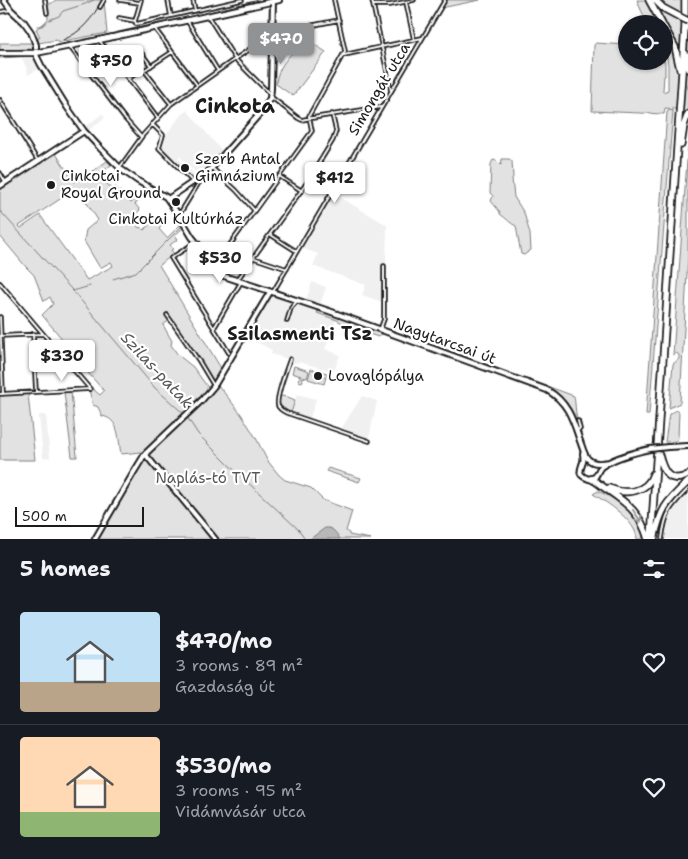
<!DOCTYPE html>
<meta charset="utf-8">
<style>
:root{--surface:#171b24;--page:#242831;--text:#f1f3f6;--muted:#9ea1a6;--line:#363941;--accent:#919294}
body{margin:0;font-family:"Shantell Sans",sans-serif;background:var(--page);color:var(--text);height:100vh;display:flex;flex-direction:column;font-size:19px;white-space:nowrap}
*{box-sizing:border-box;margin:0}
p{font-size:16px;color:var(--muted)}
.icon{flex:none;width:28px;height:28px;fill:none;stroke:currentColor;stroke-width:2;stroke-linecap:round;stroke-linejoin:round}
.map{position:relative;height:539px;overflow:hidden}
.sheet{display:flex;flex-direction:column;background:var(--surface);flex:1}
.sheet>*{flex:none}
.buttons{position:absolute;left:618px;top:15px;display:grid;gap:10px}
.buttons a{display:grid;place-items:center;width:55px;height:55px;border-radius:50%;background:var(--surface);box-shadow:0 1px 4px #0004;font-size:25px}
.scale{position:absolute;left:15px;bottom:12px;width:129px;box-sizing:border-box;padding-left:5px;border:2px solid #1c1c1c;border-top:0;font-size:14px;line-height:18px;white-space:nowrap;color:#1c1c1c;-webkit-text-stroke:4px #fff;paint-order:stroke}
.price{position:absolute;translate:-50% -42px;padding:0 11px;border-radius:5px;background:#fff;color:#222;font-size:16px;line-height:32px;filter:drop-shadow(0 1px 2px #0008)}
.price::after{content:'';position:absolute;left:50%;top:30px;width:15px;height:11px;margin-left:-8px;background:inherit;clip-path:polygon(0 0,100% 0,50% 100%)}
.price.selected{background:var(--accent);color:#fff}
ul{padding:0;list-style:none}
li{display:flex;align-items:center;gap:15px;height:125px;padding:0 20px}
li+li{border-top:1px solid var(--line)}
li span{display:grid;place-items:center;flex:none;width:140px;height:100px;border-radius:5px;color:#555}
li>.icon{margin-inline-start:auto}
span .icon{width:60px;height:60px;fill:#fffc;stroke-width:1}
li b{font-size:21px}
h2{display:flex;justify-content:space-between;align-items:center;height:60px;padding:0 20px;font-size:21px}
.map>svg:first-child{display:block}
</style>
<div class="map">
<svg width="688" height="539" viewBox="0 0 688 539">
<rect width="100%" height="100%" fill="#fff"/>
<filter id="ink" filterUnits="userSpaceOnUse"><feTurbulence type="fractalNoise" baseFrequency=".02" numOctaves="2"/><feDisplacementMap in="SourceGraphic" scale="10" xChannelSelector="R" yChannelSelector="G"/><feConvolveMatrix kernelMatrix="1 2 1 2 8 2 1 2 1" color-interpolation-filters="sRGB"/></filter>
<g filter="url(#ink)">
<path fill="#f0f0f0" d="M21 56H33L39 69 27 75V73L28 72Z
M187 110 222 151 198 175 179 156 178 157 180 160 196 175 191 179 190 177 191 175 186 171 184 172 181 169 183 167 180 165 178 162 176 164 174 161 176 159 174 160 162 148 165 136 178 119Z
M102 114 105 117 88 131 85 127Z
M334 194 387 225 385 303 362 295 366 285 313 266 318 254 301 248Z
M312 282 326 287 320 305 306 300Z
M271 295 337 317 325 349 340 355 334 371 298 362 297 363 291 362 292 360 271 354 272 350 245 336Z
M297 394 316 399 310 418 292 413Z
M362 396 377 401 369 438 341 429Z
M39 415H46L50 457 43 458Z
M688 487V539H660L665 516 670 506Z"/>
<path fill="#e2e2e2" stroke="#7f7f7f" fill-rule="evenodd" d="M56 0H104L107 33 58 42 57 40 38 43V38L40 37 36 29 43 24 48 19 47 6Z
M446 0H480L441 8Z
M637 0H688V115L674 109 665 108 664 114 592 111 594 45 596 43 626 45V61H664V59L665 63V76H664L663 90V92L668 90V65L667 58 664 50V24H648L641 10Z
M306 39 326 52 293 96 276 84C277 65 294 51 306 39Z
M0 43H32L33 56 0 58Z
M670 110 673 111 649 415H646L667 112Z
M688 147V255L680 403 669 408 673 364 679 359V355L676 353 673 355Z
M53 149 74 182 96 169 107 161 111 165 97 176 113 189 115 187 124 195 126 193 131 199 129 201 131 203 138 197 140 200 135 204 140 210 131 219 139 228 140 227 144 230 159 216 165 222 159 229 167 238 181 224 183 228 175 235 178 239 170 245 173 249 171 250 174 254 159 265 222 370 214 383 175 323 170 320 163 325 172 341 171 345 178 355 193 367 209 389 201 399 199 397 185 412 188 414 218 385 241 414 256 438 267 460 279 475 285 480 311 488 323 500 352 511 346 531 349 533V535L371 539H97L143 461 141 452 121 454C118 439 120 419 102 416L98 407 93 405 89 390 93 389 100 395 104 391 89 374 80 360 42 315 53 304 50 297 44 301 34 275 26 267 0 236V183ZM77 188 98 220 86 230 84 241 100 268 111 262 113 266 87 280 40 215 21 228 19 226Z
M502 159H509L512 161 513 177 512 179 514 197 524 213 530 234 531 250 524 255 521 254 516 226C511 224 506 218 500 214V212L491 201 493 196 490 193 491 164 493 160 497 161 501 165Z
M319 310 382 332V334L380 336 378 337 347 326 337 320 317 313Z
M294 366 309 371 307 378 302 377 303 381 301 382 299 381 298 379 301 376 292 373Z
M311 369 327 373 324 384 308 379Z
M528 379 574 396C576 407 575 416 579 427L578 428C575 423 573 415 570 409 560 392 545 387 527 380Z
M71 391 77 457H72L64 392Z
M28 394 35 460H0V395Z
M281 396 288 397 295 400 291 413C284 409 276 405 281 396Z
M677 410 679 412 678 437 677 441 665 442 669 414Z
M328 468 361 478 359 482 326 471Z
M598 491C619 500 640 515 643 539H637C636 521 608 503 593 494Z"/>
<path fill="#b8b8b8" stroke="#7a7a7a" d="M325 528C333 527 336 533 340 539H310Z"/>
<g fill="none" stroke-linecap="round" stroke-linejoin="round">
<path stroke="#7a7a7a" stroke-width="1" d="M37 26H42L49 20 59 16 63 11 85 4 94 0
M0 211 73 291 155 388 184 414
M113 279 136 272 182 226
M73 291 90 286
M187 417 198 434 229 465 299 530 304 537"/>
<defs>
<path id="street" d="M45 0 47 13
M120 0 140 3
M141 0 135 21 136 24 242 0
M168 0 171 16
M193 0 195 11
M372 0 391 91
M406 2 414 40
M373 5H390L414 0
M100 7 104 0
M0 12 11 10
M208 16 235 59 269 93 271 97 298 118 302 120 306 119 381 107
M119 18 135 21
M188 22 218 71
M155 29 197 85
M99 40 158 118
M70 47 125 119 141 137
M344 55 422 38
M116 62 140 51 151 66
M144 70 170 103
M128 79 141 70 146 69 172 52
M0 100 38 161
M152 124 163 135 159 148 193 182
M120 167 143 135 171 104 235 59 274 33 339 20
M213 169 236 190 254 210
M0 173 6 183
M279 176 302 191
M179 215 200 181
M271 235 296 251
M196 242 171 258 229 353
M254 258 287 269
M216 264 312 131 309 116 310 114 345 51 334 0
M238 279 308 181 333 140 336 131 332 114
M0 283 90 389
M273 292 445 0
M167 315 199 361 214 386
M0 317 3 394
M287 321 291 308 297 301
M214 328 241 282
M380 330 384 319V266
M33 334 36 392
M0 336 43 334
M290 359C287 368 275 398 278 406 280 410 283 411 287 413L369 441
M0 394 90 389
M576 430 580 429 578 421
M662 539C665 513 670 507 688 489"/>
<path id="secondary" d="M4 0 11 10 24 22 31 32 36 45V55L41 65 67 107 84 131 100 148 122 170 138 181 166 197 180 217 192 237 224 276 329 311 547 390C568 402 573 420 580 441 582 446 584 455 588 459 594 465 603 463 610 462
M0 186 84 131
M168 199 193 182 201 180 264 109 270 98 271 89 273 0
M668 447 688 446
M583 453C583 456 584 459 583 462 580 471 577 475 589 479L595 477C598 473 598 470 601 467 613 458 636 452 650 449
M145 454 215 539
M95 539 134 472 145 454 202 400 214 386 270 292"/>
<path id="primary" d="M0 53H36L99 40 279 0"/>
<path id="highway" d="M649 0 662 24
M655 0 663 8 678 16
M664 27 675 47 680 69
M687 55 688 69
M681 145 684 125 688 114
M659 455C663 471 669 485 688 475
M591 479C597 481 602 487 608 490 628 504 641 514 648 539
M609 488C625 495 647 493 653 474
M651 539 685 27V0
M654 539C661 509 665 503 688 482"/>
</defs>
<use href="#street" stroke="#1c1c1c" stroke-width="5.5"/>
<use href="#secondary" stroke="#1c1c1c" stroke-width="8"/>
<use href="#primary" stroke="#1c1c1c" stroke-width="8"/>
<use href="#highway" stroke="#1c1c1c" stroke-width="9"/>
<use href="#street" stroke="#fff" stroke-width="2"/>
<use href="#secondary" stroke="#fff" stroke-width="4"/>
<use href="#primary" stroke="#fff" stroke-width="4.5"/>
<use href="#highway" stroke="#fff" stroke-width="5.5"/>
<path stroke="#1c1c1c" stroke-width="1" d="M63 40C82 32 93 18 102 0
M0 50 36 49 58 45 134 30 259 0"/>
<defs>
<path id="secondary-bridge" d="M650 449 668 447"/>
<path id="highway-bridge" d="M678 16 688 21"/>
</defs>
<use href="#secondary-bridge" stroke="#1c1c1c" stroke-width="8" stroke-linecap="butt"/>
<use href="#highway-bridge" stroke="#1c1c1c" stroke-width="9" stroke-linecap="butt"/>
<use href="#secondary-bridge" stroke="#fff" stroke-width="4"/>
<use href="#highway-bridge" stroke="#fff" stroke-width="5.5"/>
</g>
<defs><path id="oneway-shaft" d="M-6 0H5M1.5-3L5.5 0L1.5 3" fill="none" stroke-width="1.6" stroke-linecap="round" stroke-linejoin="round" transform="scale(1.25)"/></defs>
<use stroke="#999" href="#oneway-shaft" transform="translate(637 516) rotate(56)"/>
</g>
<g fill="#1c1c1c" stroke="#fff" stroke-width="2">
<circle cx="185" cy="168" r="5"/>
<circle cx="51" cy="185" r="5"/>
<circle cx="176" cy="202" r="5"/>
<circle cx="318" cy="376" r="5"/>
</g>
<g text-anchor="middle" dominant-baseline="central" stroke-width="4.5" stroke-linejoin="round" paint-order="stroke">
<g font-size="15" fill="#1c1c1c" stroke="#fff">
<text transform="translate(379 89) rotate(-59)">Simongát utca</text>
<text transform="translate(445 341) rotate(20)">Nagytarcsai út</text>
</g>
<g font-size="15" fill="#1c1c1c" stroke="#fff" text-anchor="start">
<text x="195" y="159">Szerb Antal<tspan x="195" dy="17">Gimnázium</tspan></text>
<text x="61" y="176">Cinkotai<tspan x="61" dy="17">Royal Ground</tspan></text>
<text x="176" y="219" text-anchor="middle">Cinkotai Kultúrház</text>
<text x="328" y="376">Lovaglópálya</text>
</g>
<g font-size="15" fill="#575757" stroke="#fff">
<text x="208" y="478">Naplás-tó TVT</text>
</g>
<g font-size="16" font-style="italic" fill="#5a5a5a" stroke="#fff">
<text transform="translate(157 370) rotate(47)">Szilas-patak</text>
</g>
<g font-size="18" font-weight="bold" fill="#1c1c1c" stroke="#fff">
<text x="300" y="334">Szilasmenti TSz</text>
</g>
<g font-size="20" font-weight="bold" fill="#1c1c1c" stroke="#fff">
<text x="235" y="106">Cinkota</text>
</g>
</g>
</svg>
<div class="buttons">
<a><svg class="icon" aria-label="locate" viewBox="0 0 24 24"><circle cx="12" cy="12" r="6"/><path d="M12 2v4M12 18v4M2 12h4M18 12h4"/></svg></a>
</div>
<div class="scale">500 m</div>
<b class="price selected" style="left:281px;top:65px">$470</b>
<b class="price" style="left:111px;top:87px">$750</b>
<b class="price" style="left:335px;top:204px">$412</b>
<b class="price" style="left:220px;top:284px">$530</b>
<b class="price" style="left:62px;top:382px">$330</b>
</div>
<section class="sheet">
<h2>5 homes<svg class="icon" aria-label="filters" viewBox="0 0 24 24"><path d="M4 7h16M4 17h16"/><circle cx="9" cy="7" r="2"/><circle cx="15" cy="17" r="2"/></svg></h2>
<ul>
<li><span style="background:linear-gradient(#bfe0f5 70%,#b9a48a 0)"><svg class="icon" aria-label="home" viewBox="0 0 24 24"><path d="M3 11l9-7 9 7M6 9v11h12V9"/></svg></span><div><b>$470/mo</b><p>3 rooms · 89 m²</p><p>Gazdaság út</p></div><svg class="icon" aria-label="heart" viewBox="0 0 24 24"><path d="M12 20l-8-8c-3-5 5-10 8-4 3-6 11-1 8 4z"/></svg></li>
<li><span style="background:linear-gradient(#ffd9b3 75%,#8fb573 0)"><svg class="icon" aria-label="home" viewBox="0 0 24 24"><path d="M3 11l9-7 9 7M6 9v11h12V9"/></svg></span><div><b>$530/mo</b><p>3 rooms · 95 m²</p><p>Vidámvásár utca</p></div><svg class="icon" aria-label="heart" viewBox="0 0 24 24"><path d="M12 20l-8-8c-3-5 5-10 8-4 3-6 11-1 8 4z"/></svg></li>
</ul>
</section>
